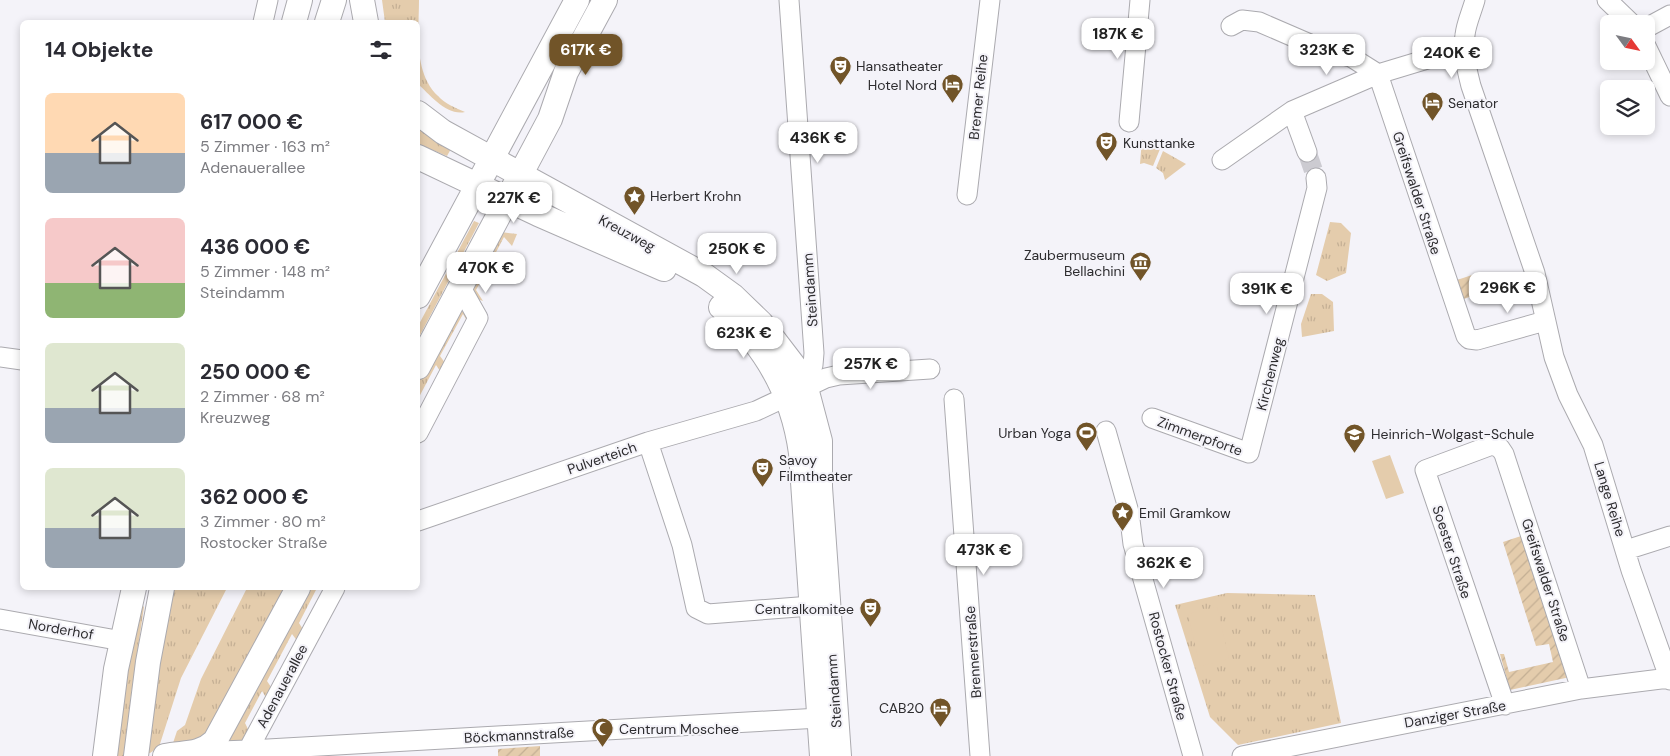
<!DOCTYPE html>
<html lang="de">
<meta charset="utf-8">
<style>
:root{--surface:#fff;--page:#f2f2f3;--text:#2b2b33;--muted:#7c7c81;--accent:#715428}
body{margin:0;font-family:"DM Sans",sans-serif;background:var(--page);color:var(--text);height:100vh;display:flex;flex-direction:column;font-size:19px;white-space:nowrap}
*{box-sizing:border-box;margin:0}
p{font-size:16px;color:var(--muted)}
.icon{flex:none;width:28px;height:28px;fill:none;stroke:currentColor;stroke-width:2;stroke-linecap:round;stroke-linejoin:round}
.map{position:relative;flex:1;overflow:hidden}
.sheet{position:absolute;left:20px;top:20px;width:400px;height:570px;display:flex;flex-direction:column;background:var(--surface);border-radius:8px;box-shadow:0 2px 8px #0003}
.sheet>*{flex:none}
.needle{width:32px;rotate:123deg}
.fabs{position:absolute;left:1600px;top:15px;display:grid;gap:10px}
.fabs a{display:grid;place-items:center;width:55px;height:55px;border-radius:8px;background:var(--surface);box-shadow:0 2px 8px #0003;font-size:25px}
.price{position:absolute;translate:-50% -42px;padding:0 11px;border-radius:10px;background:#fff;color:#222;font-size:16px;line-height:32px;filter:drop-shadow(0 1px 2px #0008)}
.price::after{content:'';position:absolute;left:50%;top:30px;width:15px;height:11px;margin-left:-8px;background:inherit;clip-path:polygon(0 0,100% 0,50% 100%)}
.price.on{background:var(--accent);color:#fff}
ul{padding:0;list-style:none}
li{display:flex;align-items:center;gap:15px;height:125px;padding:0 25px}
li span{display:grid;place-items:center;flex:none;width:140px;height:100px;border-radius:8px;color:#555}
li>.icon{margin-inline-start:auto}
span .icon{width:60px;height:60px;fill:#fffc;stroke-width:1}
li b{font-size:21px}
h2{display:flex;justify-content:space-between;align-items:center;height:60px;padding:0 25px;font-size:21px}
.map>svg:first-child{display:block}
</style>
<div class="map">
<svg width="1670" height="756" viewBox="0 0 1670 756">
<defs>
<pattern id="grass-tufts" width="24" height="20" patternUnits="userSpaceOnUse" patternTransform="scale(1.25)"><rect width="24" height="20" fill="#e4ccac"/><path d="M3 7l-1-3M5 7V3M7 7l1-3M15 17l-1-3M17 17v-4M19 17l1-3" fill="none" stroke="#c4af94"/></pattern>
<pattern id="garden-furrows" width="10" height="10" patternUnits="userSpaceOnUse" patternTransform="scale(1.25)"><rect width="10" height="10" fill="#e4ccac"/><path d="M-1 1l2-2M0 10L10 0M9 11l2-2" fill="none" stroke="#c4af94"/></pattern>
</defs>
<rect width="100%" height="100%" fill="#f4f3f9"/>
<path fill="url(#grass-tufts)" d="M382 0H419C419 31 413 72 438 96 445 104 456 108 465 112 447 116 430 95 418 84V22H385Z
M418 122 452 147 447 156 418 144Z
M1142 139 1160 149 1153 166 1144 163 1140 164Z
M1163 151 1186 164 1165 180 1163 173 1156 168Z
M474 221 479 223 418 339V326Z
M1330 222 1341 223 1351 233 1346 273 1327 281 1316 275Z
M501 232 517 234 512 246 504 237 494 256 501 267 496 275 489 266 476 290 483 301 472 297 473 281Z
M1311 294H1322L1333 302 1334 331 1302 337 1301 324Z
M463 300 470 326 463 314 440 356 448 367 443 375 436 365 418 399V384Z
M172 588H227L181 678 159 747 150 753H148L153 690Z
M247 588H289L207 738 172 746 177 731 185 725 201 679Z
M309 588H317L299 623 304 631 298 642 292 634 267 681 273 690 267 699 262 691 245 723 250 733 243 742 226 741Z
M1227 593 1315 595 1341 723 1238 745 1210 717 1175 605Z
M142 605 144 607 131 695 125 756H117V704Z"/>
<path fill="url(#garden-furrows)" d="M1478 273 1485 291 1464 299 1457 280Z
M1521 536 1570 677 1510 690 1500 654H1504L1509 672 1553 662 1549 644 1536 646 1503 542Z
M540 746V756H498V749Z"/>
<path fill="#e4ccac" d="M1390 455 1404 493 1386 499 1372 461Z
M1217 607 1229 659 1200 666 1188 614Z"/>
<g fill="none" stroke-linecap="round" stroke-linejoin="round">
<path stroke="#cccbd1" stroke-width="19" stroke-dasharray="19 9" stroke-linecap="butt" d="M1307 152 1316 178"/>
<defs>
<path id="minor" d="M789 0 814 353 813 365 806 388
M1475 0C1472 11 1466 24 1465 35 1462 52 1467 70 1471 86L1535 273 1554 357 1568 395 1593 445 1631 570 1670 680
M1607 0 1632 24
M263 22 268 0
M1231 26 1242 20 1259 22 1326 51 1351 57 1378 74 1466 336 1469 339 1477 340 1545 321
M1646 28 1670 15
M1646 46 1670 96
M1292 111 1307 152
M1129 122 1140 0
M1222 160 1292 111 1378 74 1464 48
M967 195 990 0
M0 357 22 360
M954 399 980 756
M1152 418 1249 453 1317 188 1316 178
M1106 431 1129 512 1133 544 1193 756
M418 433 478 318 460 286
M648 442 682 545 696 608 708 614 811 606
M418 521 648 442 756 411 826 378 839 375 930 369
M1626 550 1670 536
M0 619 122 641
M1505 705 1425 470 1492 445 1500 448 1504 454 1581 689
M209 748 220 751 248 750 820 718
M248 750 335 588
M1242 756 1581 689 1669 678"/>
<path id="major" d="M362 0 366 22
M294 22 300 0
M327 22 334 0
M418 113 443 132 704 275 733 296 761 323 797 370 806 388 820 441V487L839 756
M418 157 538 214 664 269
M418 296 577 0
M721 307C765 345 793 395 801 453L822 756
M418 367 550 119 566 72 605 0
M105 756 116 669 134 588
M136 756 148 662 162 588
M165 756C184 752 199 756 215 741L298 588"/>
</defs>
<use href="#minor" stroke="#abaaaf" stroke-width="21"/>
<use href="#major" stroke="#abaaaf" stroke-width="26"/>
<use href="#minor" stroke="#fff" stroke-width="19"/>
<use href="#major" stroke="#fff" stroke-width="24"/>
</g>
<defs>
<symbol id="theatre-pin" viewBox="-11 -11 22 30"><path d="M0 17L-7.5 6A9.5 9.5 0 1 1 7.5 6Z" fill="#715428" stroke="#f4f3f9"/><path d="M-5-5.5Q0-4 5-5.5V0Q5 5 0 6Q-5 5-5 0ZM-3.3-2.5H-1v1.5H-3.3ZM1-2.5H3.3v1.5H1ZM-2.8 1Q0 5.5 2.8 1Z" fill="#fff"/></symbol>
<symbol id="hotel-pin" viewBox="-11 -11 22 30"><path d="M0 17L-7.5 6A9.5 9.5 0 1 1 7.5 6Z" fill="#715428" stroke="#f4f3f9"/><path d="M-6-4.5h1.5V1H6V5H4.5V3h-9V5H-6ZM-4 0a1.8 1.8 0 1 1 3.6 0ZM.5 0V-2.5h3Q6-2.5 6 0Z" fill="#fff"/></symbol>
<symbol id="sight-pin" viewBox="-11 -11 22 30"><path d="M0 17L-7.5 6A9.5 9.5 0 1 1 7.5 6Z" fill="#715428" stroke="#f4f3f9"/><path d="M0-6L1.8-2.2L6-1.7L2.9 1.2L3.7 5.4L0 3.3L-3.7 5.4L-2.9 1.2L-6-1.7L-1.8-2.2Z" fill="#fff"/></symbol>
<symbol id="museum-pin" viewBox="-11 -11 22 30"><path d="M0 17L-7.5 6A9.5 9.5 0 1 1 7.5 6Z" fill="#715428" stroke="#f4f3f9"/><path d="M0-6L6-3V-2H-6V-3ZM-5-1h2V3h-2ZM-1-1h2V3h-2ZM3-1h2V3H3ZM-6 4H6V6H-6Z" fill="#fff"/></symbol>
<symbol id="stadium-pin" viewBox="-11 -11 22 30"><path d="M0 17L-7.5 6A9.5 9.5 0 1 1 7.5 6Z" fill="#715428" stroke="#f4f3f9"/><path d="M0-5a6.5 5 0 1 0 0 10a6.5 5 0 1 0 0-10ZM-3.5-1.8h7v3.6h-7Z" fill="#fff"/></symbol>
<symbol id="school-pin" viewBox="-11 -11 22 30"><path d="M0 17L-7.5 6A9.5 9.5 0 1 1 7.5 6Z" fill="#715428" stroke="#f4f3f9"/><path d="M0-5L7-2L0 1L-7-2ZM-4 1L0 2.5L4 1V4Q0 6-4 4Z" fill="#fff"/></symbol>
<symbol id="mosque-pin" viewBox="-11 -11 22 30"><path d="M0 17L-7.5 6A9.5 9.5 0 1 1 7.5 6Z" fill="#715428" stroke="#f4f3f9"/><path d="M3.5-4.9A6 6 0 1 0 3.5 4.9A5 5 0 1 1 3.5-4.9Z" fill="#fff"/></symbol>
</defs>
<g fill-rule="evenodd">
<use href="#theatre-pin" x="828" y="54" width="25" height="34"/>
<use href="#hotel-pin" x="940" y="72" width="25" height="34"/>
<use href="#hotel-pin" x="1420" y="90" width="25" height="34"/>
<use href="#theatre-pin" x="1094" y="130" width="25" height="34"/>
<use href="#sight-pin" x="622" y="184" width="25" height="34"/>
<use href="#museum-pin" x="1128" y="250" width="25" height="34"/>
<use href="#stadium-pin" x="1074" y="420" width="25" height="34"/>
<use href="#school-pin" x="1342" y="422" width="25" height="34"/>
<use href="#theatre-pin" x="750" y="456" width="25" height="34"/>
<use href="#sight-pin" x="1110" y="500" width="25" height="34"/>
<use href="#theatre-pin" x="858" y="596" width="25" height="34"/>
<use href="#hotel-pin" x="928" y="696" width="25" height="34"/>
<use href="#mosque-pin" x="590" y="716" width="25" height="34"/>
</g>
<g text-anchor="middle" dominant-baseline="central" stroke-width="4" stroke-linejoin="round" paint-order="stroke">
<g font-size="14" fill="#2d2c2f" stroke="#f4f3f9" text-anchor="start">
<text x="856" y="66">Hansatheater</text>
<text x="937" y="85" text-anchor="end">Hotel Nord</text>
<text x="1448" y="103">Senator</text>
<text x="1123" y="143">Kunsttanke</text>
<text x="650" y="196">Herbert Krohn</text>
<text x="1125" y="255" text-anchor="end">Zaubermuseum<tspan x="1125" dy="16">Bellachini</tspan></text>
<text x="1071" y="433" text-anchor="end">Urban Yoga</text>
<text x="1371" y="434">Heinrich-Wolgast-Schule</text>
<text x="779" y="460">Savoy<tspan x="779" dy="16">Filmtheater</tspan></text>
<text x="1139" y="513">Emil Gramkow</text>
<text x="854" y="609" text-anchor="end">Centralkomitee</text>
<text x="924" y="708" text-anchor="end">CAB20</text>
<text x="619" y="729">Centrum Moschee</text>
</g>
<g font-size="14" fill="#2d2c2f" stroke="#f4f3f9">
<text transform="translate(978 97) rotate(-84)">Bremer Reihe</text>
<text transform="translate(1417 193) rotate(72)">Greifswalder Straße</text>
<text transform="translate(627 233) rotate(28)">Kreuzweg</text>
<text transform="translate(810 290) rotate(-94)">Steindamm</text>
<text transform="translate(1270 374) rotate(-76)">Kirchenweg</text>
<text transform="translate(1200 436) rotate(20)">Zimmerpforte</text>
<text transform="translate(602 458) rotate(-19)">Pulverteich</text>
<text transform="translate(1610 499) rotate(73)">Lange Reihe</text>
<text transform="translate(1452 552) rotate(72)">Soester Straße</text>
<text transform="translate(1546 580) rotate(72)">Greifswalder Straße</text>
<text transform="translate(61 629) rotate(10)">Norderhof</text>
<text transform="translate(973 652) rotate(-94)">Brennerstraße</text>
<text transform="translate(1168 666) rotate(75)">Rostocker Straße</text>
<text transform="translate(282 686) rotate(-62)">Adenauerallee</text>
<text transform="translate(834 691) rotate(-94)">Steindamm</text>
<text transform="translate(1455 714) rotate(-10)">Danziger Straße</text>
<text transform="translate(519 735) rotate(-3)">Böckmannstraße</text>
</g>
</g>
</svg>
<div class="fabs">
<a><svg class="needle" viewBox="-14 -14 28 28"><path d="M0-13l5 13h-10z" fill="#e53935"/><path d="M0 13l5-13h-10z" fill="#7c7c81"/></svg></a>
<a><svg class="icon" aria-label="layers" viewBox="0 0 24 24"><path d="M12 4l9 5-9 5-9-5zM3 14l9 5 9-5"/></svg></a>
</div>
<b class="price" style="left:1118px;top:60px">187K €</b>
<b class="price on" style="left:586px;top:76px">617K €</b>
<b class="price" style="left:1327px;top:76px">323K €</b>
<b class="price" style="left:1452px;top:79px">240K €</b>
<b class="price" style="left:818px;top:164px">436K €</b>
<b class="price" style="left:514px;top:224px">227K €</b>
<b class="price" style="left:737px;top:275px">250K €</b>
<b class="price" style="left:486px;top:294px">470K €</b>
<b class="price" style="left:1508px;top:314px">296K €</b>
<b class="price" style="left:1267px;top:315px">391K €</b>
<b class="price" style="left:744px;top:359px">623K €</b>
<b class="price" style="left:871px;top:390px">257K €</b>
<b class="price" style="left:984px;top:576px">473K €</b>
<b class="price" style="left:1164px;top:589px">362K €</b>
<section class="sheet">
<h2>14 Objekte<svg class="icon" aria-label="filters" viewBox="0 0 24 24"><path d="M4 7h16M4 17h16"/><circle cx="9" cy="7" r="2"/><circle cx="15" cy="17" r="2"/></svg></h2>
<ul>
<li><span style="background:linear-gradient(#ffd9b3 60%,#9aa5b1 0)"><svg class="icon" aria-label="home" viewBox="0 0 24 24"><path d="M3 11l9-7 9 7M6 9v11h12V9"/></svg></span><div><b>617 000 €</b><p>5 Zimmer · 163 m²</p><p>Adenauerallee</p></div></li>
<li><span style="background:linear-gradient(#f6c9c9 65%,#8fb573 0)"><svg class="icon" aria-label="home" viewBox="0 0 24 24"><path d="M3 11l9-7 9 7M6 9v11h12V9"/></svg></span><div><b>436 000 €</b><p>5 Zimmer · 148 m²</p><p>Steindamm</p></div></li>
<li><span style="background:linear-gradient(#dfe7d0 65%,#9aa5b1 0)"><svg class="icon" aria-label="home" viewBox="0 0 24 24"><path d="M3 11l9-7 9 7M6 9v11h12V9"/></svg></span><div><b>250 000 €</b><p>2 Zimmer · 68 m²</p><p>Kreuzweg</p></div></li>
<li><span style="background:linear-gradient(#dfe7d0 60%,#9aa5b1 0)"><svg class="icon" aria-label="home" viewBox="0 0 24 24"><path d="M3 11l9-7 9 7M6 9v11h12V9"/></svg></span><div><b>362 000 €</b><p>3 Zimmer · 80 m²</p><p>Rostocker Straße</p></div></li>
</ul>
</section>
</div>
